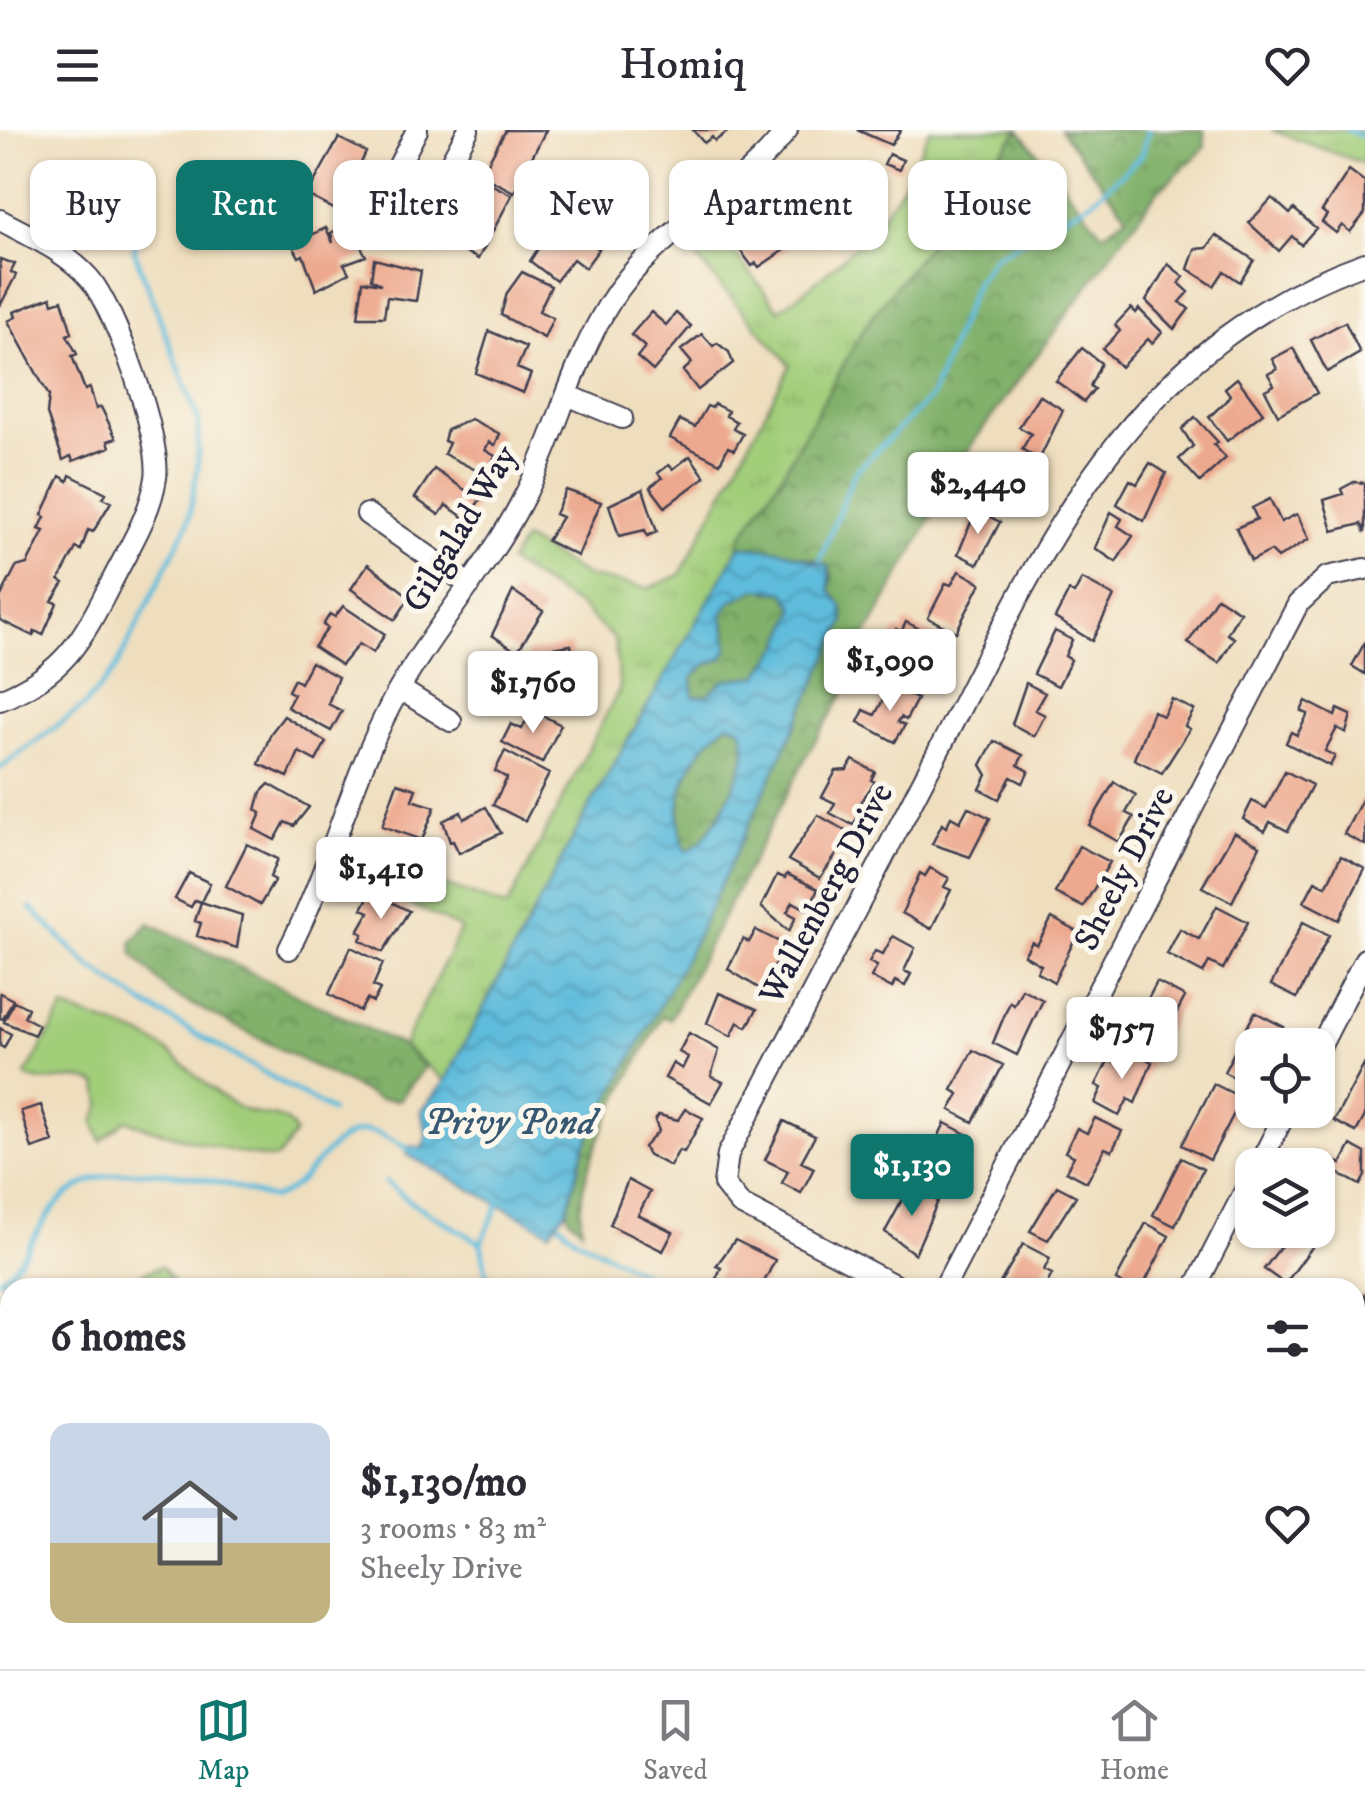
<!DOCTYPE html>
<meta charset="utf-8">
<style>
:root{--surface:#fff;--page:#f2f2f3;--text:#2b2b33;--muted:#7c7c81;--line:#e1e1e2;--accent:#0f766e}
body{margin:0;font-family:"IM FELL DW Pica",serif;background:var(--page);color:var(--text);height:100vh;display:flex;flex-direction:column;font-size:38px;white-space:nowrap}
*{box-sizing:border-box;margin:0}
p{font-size:32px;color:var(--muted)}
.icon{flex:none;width:55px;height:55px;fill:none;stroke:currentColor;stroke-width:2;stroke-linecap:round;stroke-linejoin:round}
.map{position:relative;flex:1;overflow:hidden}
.sheet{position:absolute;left:0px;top:1148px;width:1365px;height:392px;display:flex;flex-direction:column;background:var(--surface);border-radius:30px 30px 0 0;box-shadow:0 2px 8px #0004}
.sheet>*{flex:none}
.top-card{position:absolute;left:30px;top:30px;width:1305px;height:90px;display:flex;gap:20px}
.buttons{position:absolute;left:1235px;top:898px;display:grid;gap:20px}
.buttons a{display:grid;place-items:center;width:100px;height:100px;border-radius:20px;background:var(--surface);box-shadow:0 2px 8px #0004;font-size:50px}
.price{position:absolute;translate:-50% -85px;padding:0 22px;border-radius:10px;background:#fff;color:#222;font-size:32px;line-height:65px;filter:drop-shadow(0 2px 5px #0008)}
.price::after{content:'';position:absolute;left:50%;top:60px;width:30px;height:22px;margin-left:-15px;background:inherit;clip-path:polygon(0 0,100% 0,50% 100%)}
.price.active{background:var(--accent);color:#fff}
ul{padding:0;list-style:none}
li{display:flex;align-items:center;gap:30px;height:250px;padding:0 50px}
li+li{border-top:2px solid var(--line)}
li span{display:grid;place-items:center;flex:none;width:280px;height:200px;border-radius:20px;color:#555}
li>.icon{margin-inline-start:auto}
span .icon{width:120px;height:120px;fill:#fffc;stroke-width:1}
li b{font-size:42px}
h2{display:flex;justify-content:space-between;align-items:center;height:120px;padding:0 50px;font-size:42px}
.tag{padding:0 35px;border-radius:20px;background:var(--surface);box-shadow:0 2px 8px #0004;font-size:35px;line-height:90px}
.tag.active{background:var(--accent);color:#fff}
header{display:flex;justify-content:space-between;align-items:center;height:130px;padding:0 50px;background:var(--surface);font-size:45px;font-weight:600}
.dock{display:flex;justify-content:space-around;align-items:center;height:140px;border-top:2px solid var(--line);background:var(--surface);font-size:28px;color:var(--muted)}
.dock a{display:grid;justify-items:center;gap:5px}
.dock .active{color:var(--accent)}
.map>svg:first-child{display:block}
</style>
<header><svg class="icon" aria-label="menu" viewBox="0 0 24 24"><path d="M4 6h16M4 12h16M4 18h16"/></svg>Homiq<svg class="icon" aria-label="heart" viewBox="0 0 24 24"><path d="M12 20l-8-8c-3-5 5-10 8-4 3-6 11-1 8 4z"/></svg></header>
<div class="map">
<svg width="1365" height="1539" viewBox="0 0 1365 1539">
<defs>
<pattern id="grass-tufts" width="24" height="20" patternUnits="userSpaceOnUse" patternTransform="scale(2.5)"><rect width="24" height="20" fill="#a2ce7a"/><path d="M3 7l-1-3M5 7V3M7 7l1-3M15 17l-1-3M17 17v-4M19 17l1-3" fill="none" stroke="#8bb16a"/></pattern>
<pattern id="forest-crowns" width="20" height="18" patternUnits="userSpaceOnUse" patternTransform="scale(2.5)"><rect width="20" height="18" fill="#81b16a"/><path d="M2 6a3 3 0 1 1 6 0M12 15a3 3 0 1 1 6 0" fill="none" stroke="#699058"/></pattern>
<pattern id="water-waves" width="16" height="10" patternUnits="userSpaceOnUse" patternTransform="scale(2.5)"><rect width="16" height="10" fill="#5ebcdc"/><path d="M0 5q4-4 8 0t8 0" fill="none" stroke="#4d98b4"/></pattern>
</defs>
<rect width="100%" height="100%" fill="#fbf7ec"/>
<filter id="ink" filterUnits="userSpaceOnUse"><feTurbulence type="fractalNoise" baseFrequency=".01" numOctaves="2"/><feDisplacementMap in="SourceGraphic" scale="20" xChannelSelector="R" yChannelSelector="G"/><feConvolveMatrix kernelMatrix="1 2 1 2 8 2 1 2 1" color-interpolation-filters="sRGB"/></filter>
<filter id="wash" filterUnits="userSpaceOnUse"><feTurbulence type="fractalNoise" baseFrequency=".0048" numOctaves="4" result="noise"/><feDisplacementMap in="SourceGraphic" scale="40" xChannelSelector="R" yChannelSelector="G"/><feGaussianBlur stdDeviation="2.25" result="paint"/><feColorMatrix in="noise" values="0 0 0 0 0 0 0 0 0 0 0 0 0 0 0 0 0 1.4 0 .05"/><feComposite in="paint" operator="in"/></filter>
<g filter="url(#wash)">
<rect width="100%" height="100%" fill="#efdebe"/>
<path fill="url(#grass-tufts)" stroke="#62785a" stroke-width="2.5" d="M929 0H1019L867 193 779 350 740 408V416L591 673 445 951 403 916 461 799 346 742 353 723 507 777 620 558 614 509 579 476 509 432 524 409 589 447 649 458 680 445 790 235 686 116 712 94 779 180C848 129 898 83 929 0Z
M1271 0H1365V34Z
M161 1136 176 1156 187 1157H134L126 1151Z"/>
<path fill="url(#forest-crowns)" stroke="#526a52" stroke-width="2.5" d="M1019 0 1103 104 1127 86 1060 0H1204L1205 18 1157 62 972 314 854 528 862 533 809 621 670 889 662 886C635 940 570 1039 582 1099L569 1088 567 1079 585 1015 844 492 842 475 830 461 832 445 820 430 740 416V408L779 350 867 193Z
M756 459 785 462 795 479 781 515 758 546 725 550 708 565 694 567 692 548 705 535 723 528 727 503 722 484 731 471Z
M729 593 742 599C743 606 746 615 745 622 742 647 709 714 686 722 668 671 688 623 729 593Z
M149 793 403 916 425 937 399 970 378 969 170 863 133 824 132 812Z"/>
<path fill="#a2ce7a" stroke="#62785a" stroke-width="2.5" d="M64 878C92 889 124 897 150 910 186 929 211 968 250 982 268 988 286 982 295 1003 290 1011 283 1023 276 1028 267 1033 143 998 126 990L101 1011 94 992 101 975 98 955C76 940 48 959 25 946Z
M10 1407V1490L0 1493V1411Z"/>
<path fill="url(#water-waves)" stroke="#406f8c" stroke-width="2.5" fill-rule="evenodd" d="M740 416 781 420 829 436 830 461 842 475 844 492 694 812 585 1015 567 1079 550 1102 406 1024 410 1016 423 1018 427 1005 421 981 445 951 591 674ZM756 459 785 462 795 479 781 515 758 546 725 550 708 565 694 567 692 548 705 535 723 528 728 517 722 484 731 471ZM729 593 742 599C743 606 746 615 745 623 742 647 709 715 686 721 667 672 689 622 729 593Z"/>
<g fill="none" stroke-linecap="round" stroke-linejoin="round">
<path stroke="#5ebcdc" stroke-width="5" d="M1347 0 1365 7
M820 430 854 343 931 267 976 152 994 127 1092 71 1142 25 1148 0
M0 638 85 575 115 540 188 393 198 337V289L134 120 154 56 148 46
M31 778 87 834 144 874 331 981
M386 1052 412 1073 481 1113
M560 1094 574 1107 671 1158
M0 1149C28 1129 37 1093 61 1070 105 1028 176 1042 229 1055 244 1059 258 1067 274 1068 309 1057 326 1004 364 1001 378 1000 396 1013 409 1019
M489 1158 481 1113 498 1075
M320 1539 326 1530
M911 1539 912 1530"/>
</g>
<g id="blocks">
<path fill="#eda98f" d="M506 0H546L514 62 481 45Z
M693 0H730L715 11 712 7 704 13Z
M857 0H901L891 15Z
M339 8 366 22 354 48 357 50 338 81 307 65Z
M889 24 903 30 899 40 884 34Z
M831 38 857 55 826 96 787 67 800 50 817 62Z
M1349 40 1365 52V83L1350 102 1342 95 1336 103 1322 92 1327 85 1322 81Z
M593 44 613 63 619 57 634 72 615 94 600 80 587 99 563 75 584 47 587 50Z
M479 48 512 65 478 129 446 111Z
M780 68 803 99 784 120 759 137 756 133 752 136 740 120 746 115 738 105Z
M1272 68 1290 84 1294 79 1316 98 1301 115 1292 106 1279 121 1249 93Z
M558 88 599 119 585 138 573 129 556 151 530 131Z
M349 94 366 126 344 134 349 143 316 160 303 125 299 127 292 114 326 98 333 113 331 103Z
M1216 105 1254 130 1240 152 1224 141 1214 156 1188 139 1195 119 1207 118Z
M0 129 15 134 11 142 16 145 0 176Z
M374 129 421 141 416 171 387 167 384 187H358L363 151 381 154 371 149Z
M1168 134 1184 147 1179 153 1189 162 1180 172 1189 179 1174 199 1146 171Z
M522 142 551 156 539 181 553 188 544 208 501 185 507 163Z
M51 167 53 173 62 170 72 203 67 205 77 224 72 226 85 260 90 258 96 279 101 277 116 308 108 311 110 317 73 331 71 326 63 330 47 284 49 266 8 191 16 187 14 182Z
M1131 178 1136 183 1139 179 1162 202 1152 213 1148 209 1121 237 1103 219 1120 201 1115 195Z
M651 182 666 195 676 183 691 196 653 241 637 227 645 217 631 205Z
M1345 192 1360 223 1327 242 1311 210Z
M489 201 526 217 517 238 531 244 523 263 476 243Z
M702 204 713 216 717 213 729 222 733 233 698 260 683 241 692 233 681 220Z
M1082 218 1101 233 1090 256 1094 259 1084 272 1056 251Z
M1293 218 1317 263 1278 285 1265 260 1274 255 1268 244 1277 239 1272 229Z
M1237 248 1263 283 1227 311 1209 287 1224 273 1230 265 1225 258Z
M1039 265 1063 280 1039 330 1022 319 1031 304 1019 297Z
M714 274 728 281 726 286 737 292 733 299 743 304 734 320 728 317 720 333 670 308 680 290 695 297 707 276 712 278Z
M1195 287 1218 312 1214 315 1226 328 1200 352 1179 329 1193 316 1182 299Z
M471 289 500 304 495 315 489 312 485 320 495 326 486 345 444 324 449 313 444 311 447 300Z
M690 326 705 347 665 377 650 357 662 348 658 343 669 335 673 339Z
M1015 333 1035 343 1027 358 1023 356 1013 384 986 371 991 361 985 358 996 337 1009 344Z
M1150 333 1166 343 1144 391 1117 374 1130 350 1137 354Z
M434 339 480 370 466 389 446 375 439 385 415 368Z
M70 345 106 363 103 368 111 372 93 402 88 400 81 420 76 418 59 450 64 453 52 471 57 473 43 505 35 501 33 506 0 490V468L16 437 27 434 44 401 39 399 45 387 42 385 60 346 68 351Z
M1354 352 1365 353V403L1361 394 1333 401 1324 370 1343 364 1341 359Z
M643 359 657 402 647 406 645 400 619 406 609 375Z
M566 360 601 372 578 426 547 411 562 387 555 384Z
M1270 369 1281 392 1297 384 1309 409 1278 428 1271 421 1251 431 1236 398 1257 389 1252 378Z
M976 380 1000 392 978 434 958 424Z
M1111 382 1122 389 1118 396 1133 406 1116 432 1095 418Z
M368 434 410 467 395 490 351 459Z
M959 441 981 453 956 502 928 488 946 453 951 455Z
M1082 449 1114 466 1092 511 1055 488 1069 461 1074 464Z
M513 461 543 481 517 522 492 505Z
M1217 467 1240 482 1227 504 1234 508 1219 533 1188 513Z
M343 476 385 504 373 523 359 514 341 535 314 517 328 498 323 495 330 484 335 487Z
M906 492 936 507 923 532 939 540 928 560 911 550 914 544 882 527 896 499 901 502Z
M1055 501 1072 510 1065 526 1071 530 1058 556 1034 544Z
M1365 512V544L1352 536Z
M571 515 578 563 534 573 531 551 541 549 539 537 529 538 527 522Z
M311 532 338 547 328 574 342 581 331 601 287 577 294 564 288 561 294 549 300 553Z
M1026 553 1045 563 1035 580 1045 585 1034 606 1012 594Z
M891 555 917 569 906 590 901 587 898 592 905 595 895 612 858 592 864 580 875 585Z
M1172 569 1194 580 1185 596 1190 599 1162 643 1134 629 1153 581 1163 586Z
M1306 571 1335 586 1338 579 1351 585 1346 603 1337 598 1325 621 1335 626 1330 636 1286 613 1291 602 1297 605 1308 584 1301 581Z
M532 580 561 595 542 633 502 612 511 594 522 599Z
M284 586 326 612 316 631 299 622 288 647 259 634 271 603Z
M994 611 1023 625 1018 635 1029 641 1023 653 1011 647 999 669 980 659 987 645 981 635Z
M505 621 549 644 525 691 493 675 507 648 495 641Z
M853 630 875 642 871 650 875 652 860 673 864 675 853 695 830 683 835 673 822 667 836 641 847 640Z
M1285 641 1312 655 1288 701 1270 692 1265 701 1243 689 1252 671 1266 678Z
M1114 652 1136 665 1126 683 1134 687 1119 712 1089 695Z
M397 653 416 659 412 670 435 677 422 710 382 696Z
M269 654 309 677 294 696 285 692 275 710 254 699 261 683 256 680 261 662Z
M1365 664V715L1344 704Z
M486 677 501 703 459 723 453 711 450 712 443 691 461 682 464 689Z
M968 677 990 688 970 727 932 714 942 694 946 697 951 687 960 692Z
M818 685 851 704 820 748 788 730Z
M1234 702 1260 716 1232 772 1202 757Z
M247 714 278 729 270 747 275 750 260 775 226 756Z
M1079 716 1110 732 1083 777 1055 763Z
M1341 726 1365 739 1339 790 1304 772 1315 751 1326 756Z
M930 738 949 748 944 757 951 760 931 799 902 783 920 743 925 746Z
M189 743 210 753 201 772 242 785 237 818 197 806 201 793 195 791 201 772 195 770 191 777 175 769Z
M787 744 818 759 808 780 793 772 787 782 796 787 789 801 761 777 777 745 785 748Z
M371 762 409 781 383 822 360 810 363 804 358 801 369 782 362 779Z
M1217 776 1248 792 1223 839 1209 832 1203 843 1167 824 1180 799 1199 809Z
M1052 788 1078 802 1054 852 1037 842 1041 835 1024 825 1032 812 1037 815Z
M1303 792 1329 805 1297 868 1271 855Z
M756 800 791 818 780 838 775 835 765 862 728 839 743 809 749 812Z
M893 806 915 818 904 841 911 844 905 856 895 851 892 858 871 847 877 836 869 832 875 821 883 824Z
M351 817 383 833 373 856 380 859 373 872 367 869 360 881 329 864Z
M1157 852 1185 867 1161 912 1133 897Z
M1022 859 1043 870 1017 925 993 913 1010 872 1014 875Z
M0 863 13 870 3 889 0 888Z
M719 863 757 879 747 897 738 892 731 906 707 893Z
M14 871 28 878 24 887 39 895 34 905 4 892Z
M1255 882 1284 897 1274 915H1252V957L1224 942Z
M0 898 11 904 4 918 0 916Z
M689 903 719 920 711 946 723 952 711 973 665 948 673 933 682 939 688 927 679 922Z
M1128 919 1152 932 1135 973 1128 969 1119 986 1095 973 1102 958 1096 955 1108 931 1121 933Z
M973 920 1003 935 973 992 950 980 959 964 952 960Z
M1365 933V986L1356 1002 1334 991Z
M1214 954 1242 968 1210 1030 1182 1015Z
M41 975 53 1012 32 1019 21 981Z
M685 979 703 988 684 1022 679 1020 670 1036 647 1024 644 1017 659 1001 655 991 659 985 678 990Z
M1095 988 1122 1001 1112 1021 1105 1018 1087 1052 1066 1041 1074 1026 1065 1022 1077 998 1087 1003Z
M784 991 815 1006 801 1032 814 1038 801 1063 782 1053 788 1041 765 1030Z
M945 993 970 1006 946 1062 912 1041 919 1028 926 1031Z
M1351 1015 1365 1023V1046L1360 1055 1336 1042 1318 1077V1035H1311L1319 1022 1341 1034Z
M1181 1028 1203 1039 1175 1096 1153 1085Z
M628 1050 650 1062 638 1085 673 1102 663 1121 610 1095Z
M910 1056 938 1071 915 1124 885 1102Z
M1057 1056 1076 1066 1048 1110 1030 1101Z
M1146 1093 1169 1106 1142 1158H1130L1116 1150Z
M1293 1100H1314L1321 1105 1285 1154 1264 1139Z
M735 1110 775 1130 761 1158H728L715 1151 721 1138 716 1136Z
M1023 1114 1050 1128 1044 1140 1052 1144 1045 1158H997Z
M1365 1163V1213L1355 1208V1170L1360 1173Z
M973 1530H1074L1069 1539H991Z
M1109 1530H1185L1181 1539H1105Z
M1277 1530H1341L1358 1539H1294Z"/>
</g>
</g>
<g filter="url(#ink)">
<use href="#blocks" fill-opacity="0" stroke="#413e4f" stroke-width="2.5"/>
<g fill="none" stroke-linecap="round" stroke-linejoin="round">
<defs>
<path id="minor" d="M417 0 378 76 391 101 418 94 468 0
M0 90C32 107 65 121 89 148 115 178 162 309 156 348 150 386 128 419 111 453 81 512 64 544 0 570
M567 265 622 288
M367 384 470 455
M400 559 451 591
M289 819C330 740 350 652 391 574 429 502 486 442 523 369 556 307 571 235 609 174 654 100 737 68 787 0
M1318 921 1365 829
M1259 1035 1287 980
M900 1158 740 1074 724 1054 728 1024C795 896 862 769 928 641 1039 429 1121 220 1365 133
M944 1158 1298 474 1327 447 1365 439
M1195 1158 1252 1047
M1355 1336 1365 1317
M1355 1395 1365 1400"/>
</defs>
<use href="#minor" stroke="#413e4f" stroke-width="24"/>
<use href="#minor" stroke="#fff" stroke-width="20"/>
</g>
</g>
<g text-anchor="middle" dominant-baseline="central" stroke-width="10" stroke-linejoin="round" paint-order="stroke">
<g font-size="35" fill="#22223b" stroke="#fbf7ec">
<text transform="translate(461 399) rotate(-59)">Gilgalad Way</text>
<text transform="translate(1125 739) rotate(-63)">Sheely Drive</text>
<text transform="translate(827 764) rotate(-62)">Wallenberg Drive</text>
</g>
<g font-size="38" font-style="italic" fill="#375873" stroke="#fbf7ec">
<text x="510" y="993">Privy Pond</text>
</g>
</g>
</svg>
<div class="buttons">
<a><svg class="icon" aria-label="locate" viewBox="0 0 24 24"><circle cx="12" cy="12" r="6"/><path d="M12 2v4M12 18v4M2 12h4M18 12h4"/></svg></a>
<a><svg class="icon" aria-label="layers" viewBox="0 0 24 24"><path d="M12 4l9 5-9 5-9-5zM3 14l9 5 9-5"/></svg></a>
</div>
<b class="price" style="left:978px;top:407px">$2,440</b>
<b class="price" style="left:890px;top:584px">$1,090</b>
<b class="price" style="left:533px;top:606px">$1,760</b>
<b class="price" style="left:381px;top:792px">$1,410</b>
<b class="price" style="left:1122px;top:952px">$757</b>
<b class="price active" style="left:912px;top:1089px">$1,130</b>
<div class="top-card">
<a class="tag">Buy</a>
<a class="tag active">Rent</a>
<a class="tag">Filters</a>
<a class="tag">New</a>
<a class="tag">Apartment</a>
<a class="tag">House</a>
</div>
<section class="sheet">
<h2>6 homes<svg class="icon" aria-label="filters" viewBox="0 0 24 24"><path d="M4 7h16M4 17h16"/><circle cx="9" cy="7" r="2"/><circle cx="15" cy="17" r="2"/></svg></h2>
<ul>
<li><span style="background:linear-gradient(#c9d6e8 60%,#c2b280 0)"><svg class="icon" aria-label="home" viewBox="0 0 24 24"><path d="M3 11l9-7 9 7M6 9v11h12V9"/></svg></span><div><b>$1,130/mo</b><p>3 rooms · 83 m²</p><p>Sheely Drive</p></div><svg class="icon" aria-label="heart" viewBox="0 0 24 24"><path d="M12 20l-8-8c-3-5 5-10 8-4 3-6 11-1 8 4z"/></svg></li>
</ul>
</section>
</div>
<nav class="dock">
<a class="active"><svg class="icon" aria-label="map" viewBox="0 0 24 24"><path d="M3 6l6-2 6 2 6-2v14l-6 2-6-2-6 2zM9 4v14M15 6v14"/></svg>Map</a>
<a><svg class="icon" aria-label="saved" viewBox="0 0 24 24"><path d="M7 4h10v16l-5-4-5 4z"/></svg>Saved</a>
<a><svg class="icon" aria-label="home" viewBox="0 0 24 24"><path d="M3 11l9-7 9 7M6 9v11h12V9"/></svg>Home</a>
</nav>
